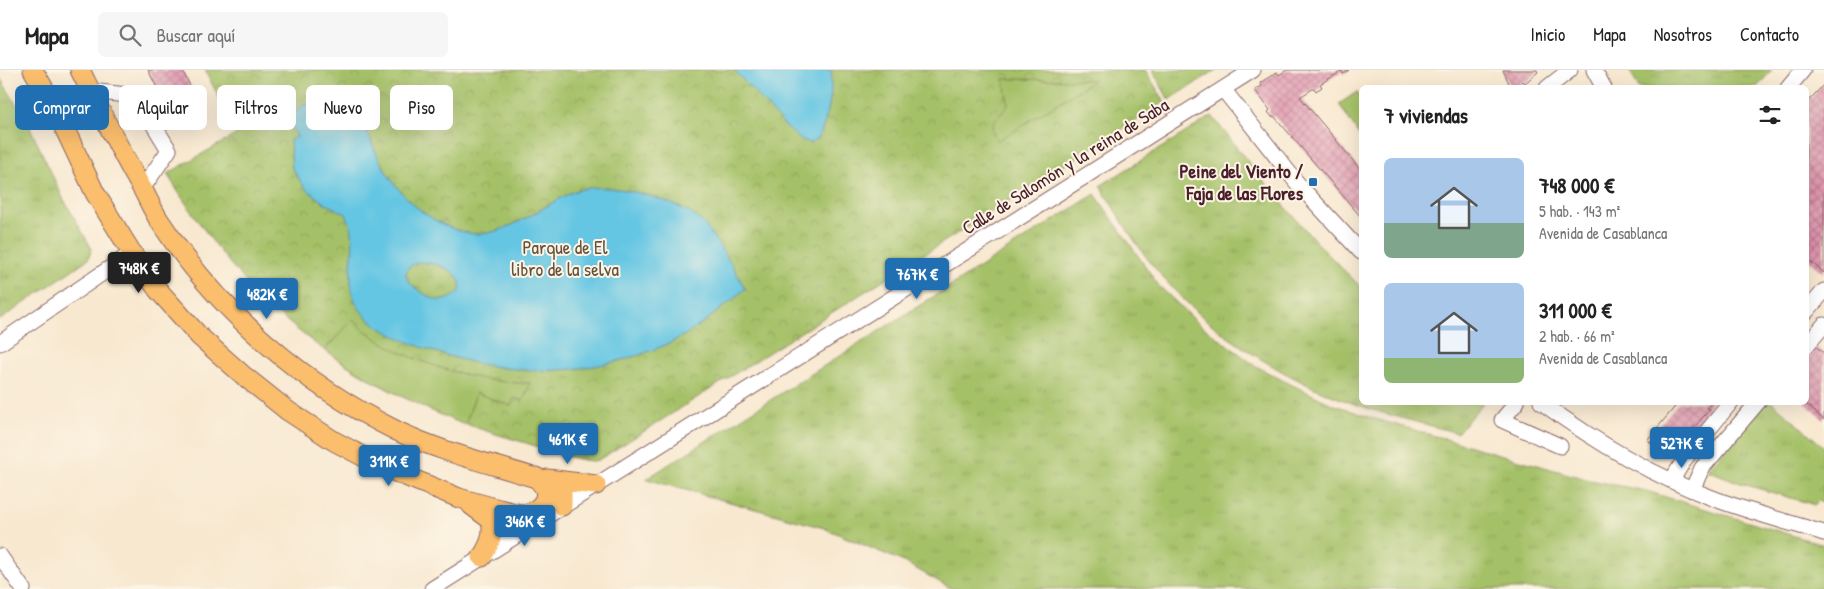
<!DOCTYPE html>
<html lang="es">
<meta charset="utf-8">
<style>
:root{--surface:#fff;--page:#f6f6f6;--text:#222;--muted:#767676;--line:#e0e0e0;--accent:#1f6fb2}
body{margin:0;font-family:"Patrick Hand",sans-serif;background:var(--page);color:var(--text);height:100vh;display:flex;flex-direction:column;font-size:19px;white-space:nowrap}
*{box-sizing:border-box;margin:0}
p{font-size:16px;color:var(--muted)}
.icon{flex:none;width:28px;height:28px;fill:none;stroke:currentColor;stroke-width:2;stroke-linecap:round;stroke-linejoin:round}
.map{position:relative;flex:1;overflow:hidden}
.panel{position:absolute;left:1359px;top:15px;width:450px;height:320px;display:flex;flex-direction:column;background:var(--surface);border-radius:8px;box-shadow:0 5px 20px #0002}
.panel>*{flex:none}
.guide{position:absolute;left:15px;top:15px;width:475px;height:45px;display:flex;gap:10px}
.price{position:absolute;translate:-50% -42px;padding:0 11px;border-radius:5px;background:var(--accent);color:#fff;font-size:16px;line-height:32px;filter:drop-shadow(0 1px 2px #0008)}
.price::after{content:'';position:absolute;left:50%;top:30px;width:15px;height:11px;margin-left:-8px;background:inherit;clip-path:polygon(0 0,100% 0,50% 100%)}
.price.on{background:#222;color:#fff}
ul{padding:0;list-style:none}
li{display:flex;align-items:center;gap:15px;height:125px;padding:0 25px}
li span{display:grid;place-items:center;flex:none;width:140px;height:100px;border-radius:8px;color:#555}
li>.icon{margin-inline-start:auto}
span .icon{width:60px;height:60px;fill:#fffc;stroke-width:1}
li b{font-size:21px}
h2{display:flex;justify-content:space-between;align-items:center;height:60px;padding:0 25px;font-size:21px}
.tag{padding:0 18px;border-radius:8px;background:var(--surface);box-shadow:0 5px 20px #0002;font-size:18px;line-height:45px}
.tag.on{background:var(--accent);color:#fff}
header{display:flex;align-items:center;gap:30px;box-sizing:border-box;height:70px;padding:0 25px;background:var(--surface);border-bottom:1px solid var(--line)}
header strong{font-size:24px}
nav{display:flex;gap:28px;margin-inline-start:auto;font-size:18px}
.search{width:350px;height:45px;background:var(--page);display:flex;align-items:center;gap:12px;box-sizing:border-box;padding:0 18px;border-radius:8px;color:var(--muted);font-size:19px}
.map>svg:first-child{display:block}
</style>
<header>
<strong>Mapa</strong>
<div class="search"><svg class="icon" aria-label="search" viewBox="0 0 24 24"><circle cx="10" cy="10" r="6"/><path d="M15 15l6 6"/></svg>Buscar aquí</div>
<nav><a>Inicio</a><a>Mapa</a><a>Nosotros</a><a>Contacto</a></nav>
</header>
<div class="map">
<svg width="1824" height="519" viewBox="0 0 1824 519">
<defs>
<pattern id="grass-tufts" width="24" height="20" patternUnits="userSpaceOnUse" patternTransform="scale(1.25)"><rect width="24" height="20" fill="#a5c168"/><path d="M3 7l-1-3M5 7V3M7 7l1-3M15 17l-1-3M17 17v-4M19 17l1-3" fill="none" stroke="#90a55a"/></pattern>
<pattern id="park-crowns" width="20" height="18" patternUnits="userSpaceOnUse" patternTransform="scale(1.25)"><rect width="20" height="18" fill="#a5c168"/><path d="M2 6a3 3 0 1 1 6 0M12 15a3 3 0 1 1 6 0" fill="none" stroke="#90a55a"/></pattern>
<pattern id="building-cross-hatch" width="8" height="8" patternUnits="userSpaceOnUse" patternTransform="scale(1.25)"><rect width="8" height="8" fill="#e094ae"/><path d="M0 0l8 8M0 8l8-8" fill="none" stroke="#b8788e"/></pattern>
</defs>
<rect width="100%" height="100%" fill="#fcf5e5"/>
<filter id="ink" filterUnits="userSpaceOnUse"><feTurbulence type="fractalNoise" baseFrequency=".02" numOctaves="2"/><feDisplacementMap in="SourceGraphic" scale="10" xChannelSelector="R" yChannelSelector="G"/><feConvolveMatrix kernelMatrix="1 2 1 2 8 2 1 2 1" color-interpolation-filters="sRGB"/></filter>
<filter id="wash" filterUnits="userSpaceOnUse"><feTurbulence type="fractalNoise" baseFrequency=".0096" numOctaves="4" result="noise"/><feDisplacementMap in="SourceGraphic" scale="20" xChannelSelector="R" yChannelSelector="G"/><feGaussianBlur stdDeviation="1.12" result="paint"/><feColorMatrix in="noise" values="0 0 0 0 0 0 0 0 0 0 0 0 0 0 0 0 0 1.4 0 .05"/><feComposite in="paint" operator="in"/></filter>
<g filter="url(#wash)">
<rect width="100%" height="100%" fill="#f8e8d0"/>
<path fill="url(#grass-tufts)" stroke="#78704a" d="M1152 0H1216L1169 30Z
M1629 0H1772L1757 17 1639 18Z
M0 8 27 51 63 128 92 179 88 189 0 250Z
M1212 46C1259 106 1306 165 1361 217V332L1483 333 1457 363C1411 350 1363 340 1319 320 1260 293 1202 254 1160 204 1137 178 1119 146 1100 116Z
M1095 124 1159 216 1199 254 1256 296 1286 312 1332 334 1372 348 1590 410 1646 421 1824 475V519H952L904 492 824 458 646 409Z
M1765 333H1773L1824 377V385L1821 388 1824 391 1823 433 1817 431 1815 435 1743 414 1707 400Z"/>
<path fill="url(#park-crowns)" stroke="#78704a" d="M205 0H1145L1165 32 608 384 598 390 592 391C571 390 538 376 516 370 404 339 296 277 223 185 203 159 184 132 167 104L237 64Z"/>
<path fill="#a5c168" stroke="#78704a" d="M1004 9 1095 10 997 71C985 47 999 52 1008 34Z
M1357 22 1361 30V68L1339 34Z
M352 250C361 257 370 265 380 271 417 294 486 315 530 313L523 331 514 328 511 336 476 323 465 355C415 335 369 311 325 280Z"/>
<path fill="#65c6e3" stroke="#587287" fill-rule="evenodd" d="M734 0H831C833 24 828 48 818 69L810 73 801 70 787 58Z
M325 31C369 41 365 65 384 98 402 129 432 155 468 163 501 170 543 136 572 122 602 108 676 129 700 150 705 154 708 160 712 165 724 183 736 200 745 219 721 239 696 261 668 274 586 309 507 308 424 278 402 270 367 256 356 233 345 210 355 186 352 162 352 156 348 150 346 144L324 133 305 118 292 98 290 70 297 67 289 49 303 35ZM418 192C435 193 464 199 460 221 454 226 448 231 439 230 430 229 405 214 406 204 406 202 408 199 409 197Z"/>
<g id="blocks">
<path fill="url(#building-cross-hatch)" d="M148 0H182L203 41 162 62 152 42 166 35Z
M1287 0H1349L1343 4 1342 1 1320 14 1322 17 1316 21 1314 18 1300 27 1361 100V147L1274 46 1272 47 1268 42 1270 40 1255 20 1262 16 1260 13 1277 2 1279 5Z
M1503 0H1537L1538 2 1525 13 1523 11 1516 18H1511Z
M1824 14V203L1806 188V34Z
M1814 275 1824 283V350L1804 332H1806V284Z
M1679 332H1712L1707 338 1710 339 1691 361 1689 359 1684 365 1686 367 1672 383 1647 370Z"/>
</g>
</g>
<g filter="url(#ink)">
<use href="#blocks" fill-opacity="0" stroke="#876565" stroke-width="1"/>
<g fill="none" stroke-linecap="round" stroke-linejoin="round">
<defs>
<path id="minor" d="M1594 0 1604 18
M1547 18 1570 0
M1788 18 1803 0
M1223 19 1298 114 1361 182
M90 21 136 26 169 80 142 119
M1806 242 1824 221
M0 273 132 183
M1806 276 1824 255
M1517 332 1502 350 1560 376
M1541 332C1594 371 1653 406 1715 429 1750 442 1787 452 1824 463
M1672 410 1684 390 1731 332
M1692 420 1702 398 1758 332
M0 486 23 519
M432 519 1253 0"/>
<path id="major" d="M33 0 52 32 95 123 132 183 158 220 200 267 244 306 288 341 334 371 381 396 459 428 499 439 542 449
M80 0C100 40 120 81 143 120 149 131 154 143 161 153 218 241 304 315 397 361 447 385 502 396 554 414L562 422V436
M547 409 596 415
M471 435 491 450C494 465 490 474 482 487
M522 444C535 443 551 432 544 417 542 414 538 410 536 407"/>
</defs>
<use href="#minor" stroke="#876565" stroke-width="17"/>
<use href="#major" stroke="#876565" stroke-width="21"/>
<use href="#minor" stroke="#fff" stroke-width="15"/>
<use href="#major" stroke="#fabe6d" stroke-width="19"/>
</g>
</g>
<rect fill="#1f6fb2" stroke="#fcf5e5" stroke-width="2" x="1308" y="107" width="10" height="10" rx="2.5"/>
<g text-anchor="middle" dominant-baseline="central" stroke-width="4" stroke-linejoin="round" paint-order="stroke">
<g font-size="19" fill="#4a1f2b" stroke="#fcf5e5">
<text transform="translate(1065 96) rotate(-32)">Calle de Salomón y la reina de Saba</text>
</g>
<g font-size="19" font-weight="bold" fill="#4a1f2b" stroke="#fcf5e5" text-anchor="end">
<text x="1303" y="101">Peine del Viento /<tspan x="1303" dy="22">Faja de las Flores</tspan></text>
</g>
<g font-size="19" fill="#65503d" stroke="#fcf5e5">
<text x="565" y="177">Parque de El<tspan x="565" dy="22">libro de la selva</tspan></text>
</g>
</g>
</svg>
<b class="price on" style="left:139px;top:224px">748K €</b>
<b class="price" style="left:917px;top:230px">767K €</b>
<b class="price" style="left:267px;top:250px">482K €</b>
<b class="price" style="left:568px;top:395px">461K €</b>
<b class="price" style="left:1682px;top:399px">527K €</b>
<b class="price" style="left:389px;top:417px">311K €</b>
<b class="price" style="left:525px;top:477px">346K €</b>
<div class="guide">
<a class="tag on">Comprar</a>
<a class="tag">Alquilar</a>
<a class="tag">Filtros</a>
<a class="tag">Nuevo</a>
<a class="tag">Piso</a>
</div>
<section class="panel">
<h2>7 viviendas<svg class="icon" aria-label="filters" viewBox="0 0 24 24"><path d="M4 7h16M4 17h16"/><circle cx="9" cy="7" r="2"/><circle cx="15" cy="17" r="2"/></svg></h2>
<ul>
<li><span style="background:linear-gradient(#a9c7e8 65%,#7fa58c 0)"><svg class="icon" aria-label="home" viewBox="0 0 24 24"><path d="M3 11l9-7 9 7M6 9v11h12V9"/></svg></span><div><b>748 000 €</b><p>5 hab. · 143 m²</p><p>Avenida de Casablanca</p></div></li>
<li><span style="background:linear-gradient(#a9c7e8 75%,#8fb573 0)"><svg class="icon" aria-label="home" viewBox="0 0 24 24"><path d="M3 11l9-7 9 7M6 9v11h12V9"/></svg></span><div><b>311 000 €</b><p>2 hab. · 66 m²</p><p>Avenida de Casablanca</p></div></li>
</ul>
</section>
</div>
